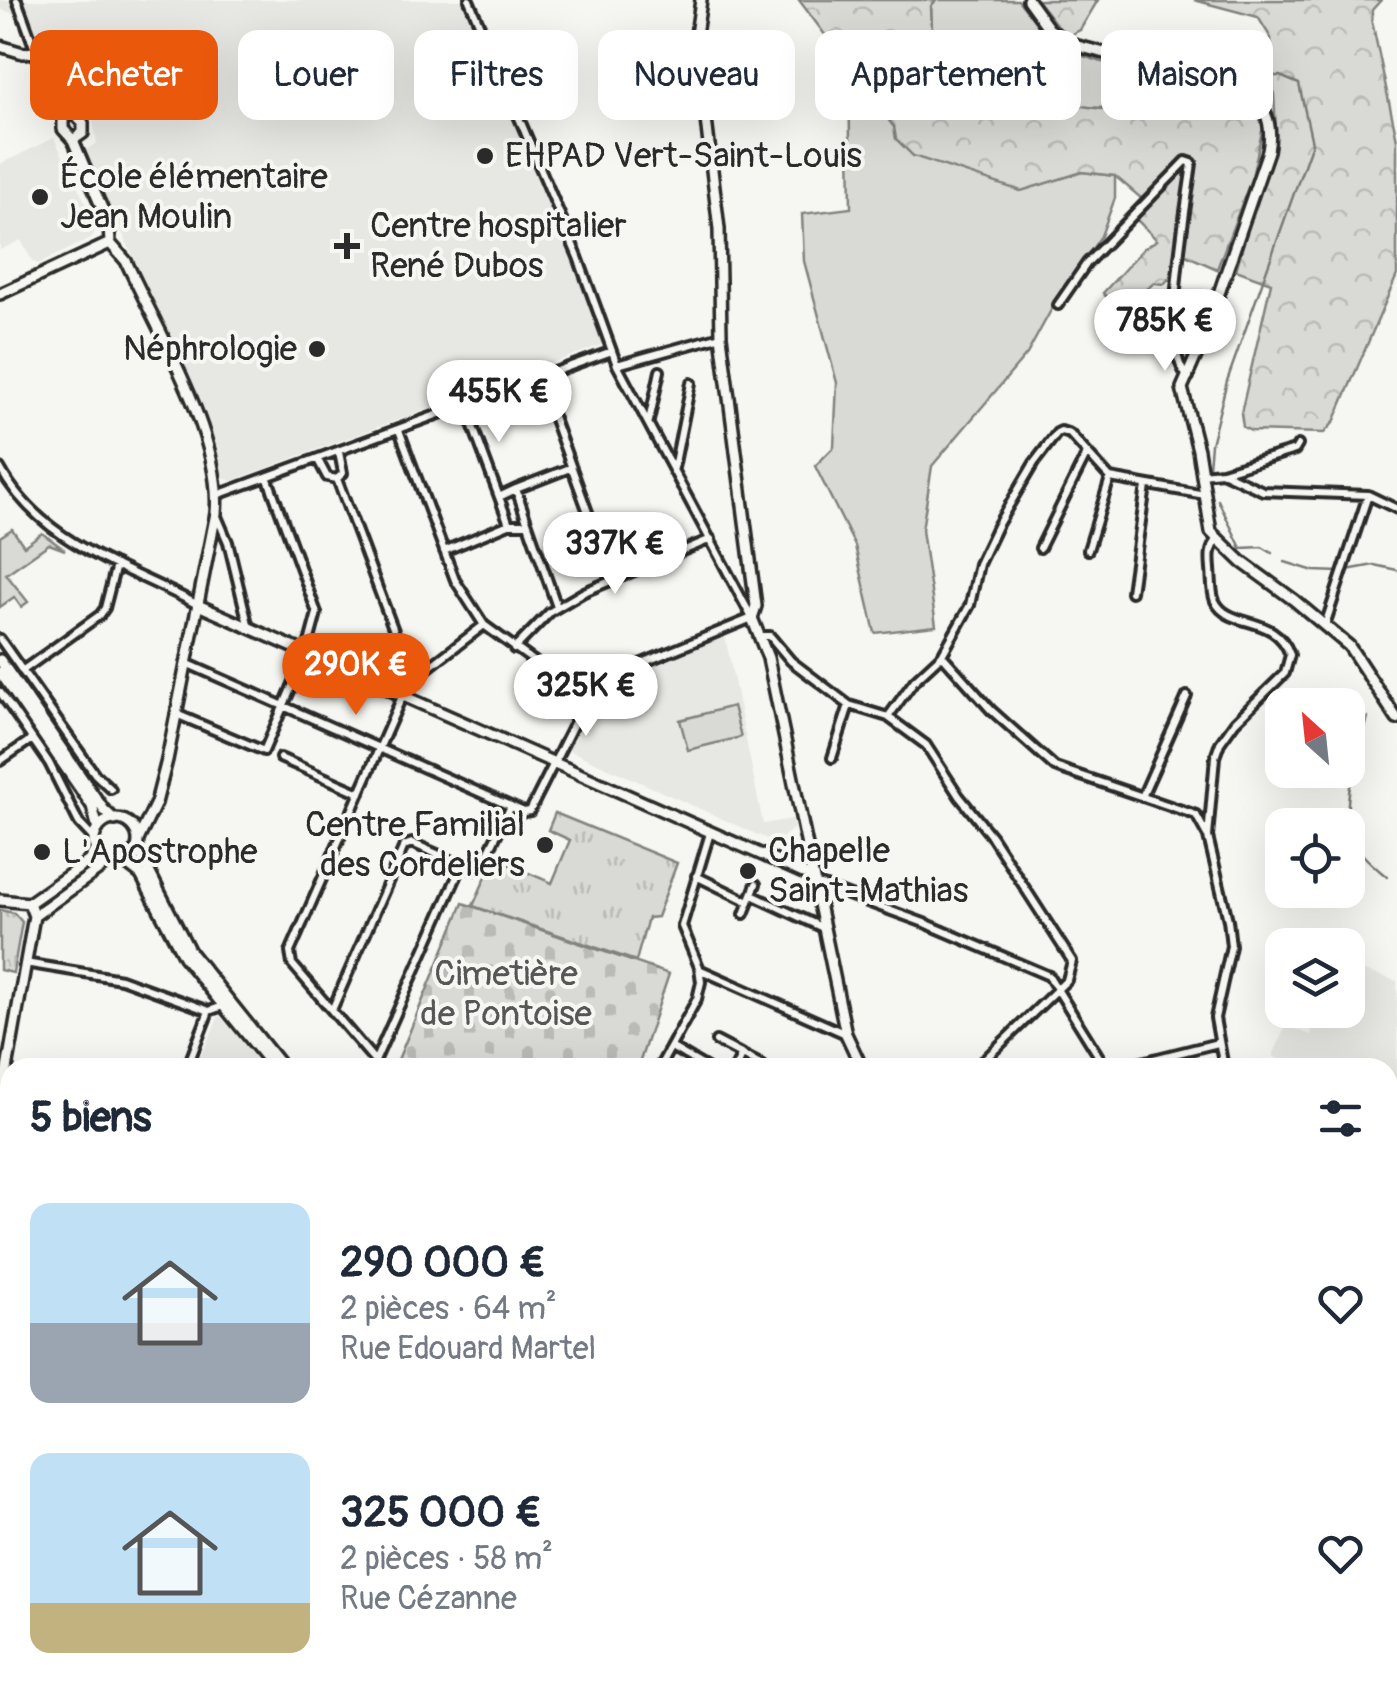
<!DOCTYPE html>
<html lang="fr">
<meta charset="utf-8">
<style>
:root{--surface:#fff;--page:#f2f2f3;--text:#1f2937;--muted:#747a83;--accent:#ea580c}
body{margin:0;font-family:Pangolin,sans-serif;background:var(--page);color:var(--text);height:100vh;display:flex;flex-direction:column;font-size:38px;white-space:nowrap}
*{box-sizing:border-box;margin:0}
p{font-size:32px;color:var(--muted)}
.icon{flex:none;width:55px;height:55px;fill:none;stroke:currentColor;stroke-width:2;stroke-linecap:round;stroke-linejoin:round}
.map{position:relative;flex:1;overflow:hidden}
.drawer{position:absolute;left:0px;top:1058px;width:1398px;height:642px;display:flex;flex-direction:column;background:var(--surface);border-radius:30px 30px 0 0;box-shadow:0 10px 40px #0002}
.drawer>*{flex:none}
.banner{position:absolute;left:30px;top:30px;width:1338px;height:90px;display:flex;gap:20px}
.needle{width:65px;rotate:333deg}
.buttons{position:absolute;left:1265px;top:688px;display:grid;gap:20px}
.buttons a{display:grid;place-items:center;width:100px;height:100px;border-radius:20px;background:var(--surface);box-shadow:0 10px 40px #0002;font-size:50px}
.price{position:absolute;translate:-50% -85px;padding:0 22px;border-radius:35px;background:#fff;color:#222;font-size:32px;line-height:65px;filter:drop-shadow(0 2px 5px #0008)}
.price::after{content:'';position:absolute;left:50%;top:60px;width:30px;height:22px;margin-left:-15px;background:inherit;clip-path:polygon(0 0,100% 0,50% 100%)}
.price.selected{background:var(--accent);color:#fff}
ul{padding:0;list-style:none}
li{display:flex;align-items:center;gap:30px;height:250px;padding:0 30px}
li span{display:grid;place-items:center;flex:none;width:280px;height:200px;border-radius:20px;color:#555}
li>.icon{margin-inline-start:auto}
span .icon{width:120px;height:120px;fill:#fffc;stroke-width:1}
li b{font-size:42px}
h2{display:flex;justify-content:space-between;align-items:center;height:120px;padding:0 30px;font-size:42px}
.pill{padding:0 35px;border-radius:20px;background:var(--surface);box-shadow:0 10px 40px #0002;font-size:35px;line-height:90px}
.pill.selected{background:var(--accent);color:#fff}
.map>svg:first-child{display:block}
</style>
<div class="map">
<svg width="1397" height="1698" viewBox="0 0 1397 1698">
<defs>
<pattern id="forest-crowns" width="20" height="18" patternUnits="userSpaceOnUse" patternTransform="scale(2.5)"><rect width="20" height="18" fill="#d9d9d5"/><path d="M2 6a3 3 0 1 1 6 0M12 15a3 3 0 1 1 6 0" fill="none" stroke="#babab7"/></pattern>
<pattern id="cemetery-stones" width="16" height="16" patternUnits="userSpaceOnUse" patternTransform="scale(2.5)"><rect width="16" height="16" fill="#d9d9d5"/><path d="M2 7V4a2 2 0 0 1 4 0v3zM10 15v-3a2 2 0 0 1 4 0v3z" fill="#babab7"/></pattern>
<pattern id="park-tufts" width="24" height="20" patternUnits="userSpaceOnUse" patternTransform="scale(2.5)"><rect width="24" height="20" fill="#d9d9d5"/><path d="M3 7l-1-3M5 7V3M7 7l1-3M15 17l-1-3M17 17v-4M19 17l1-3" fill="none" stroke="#babab7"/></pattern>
</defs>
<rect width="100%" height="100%" fill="#f6f6f2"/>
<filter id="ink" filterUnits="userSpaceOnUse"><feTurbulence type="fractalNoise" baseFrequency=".01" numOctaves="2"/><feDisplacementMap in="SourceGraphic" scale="20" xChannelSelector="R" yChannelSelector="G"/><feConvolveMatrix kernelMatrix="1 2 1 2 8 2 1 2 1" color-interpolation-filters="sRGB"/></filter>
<g filter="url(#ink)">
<path fill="#e7e7e3" d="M0 0H464L555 211 604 340 601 345 231 481 224 478 206 413 84 151 97 143 91 110 71 52 65 45 57 43 41 46 27 8 14 14 0 9Z
M54 138 97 226 92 238 38 264 32 261 21 240 0 250V164Z
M725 636 763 824 792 819 794 828 776 843 566 749 592 703 618 681Z
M1348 966 1397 981V1102L1388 1110V1068L1296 1067 1273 1056 1286 1025 1311 1035 1314 1010H1348Z
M219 1016 222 1018 264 1067H196Z"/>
<path fill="#d9d9d5" stroke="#828280" stroke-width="2.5" d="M936 0H1018L1055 47 1124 69 1130 106C1099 110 1031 107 1003 94 982 84 949 47 932 30L931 6Z
M849 69 895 128 1020 191 1082 172 1115 176V198L1101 236 1055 303 1027 354 932 466 922 530 936 626 875 633 855 546 815 466 834 447 837 383 804 261 802 214 851 208Z
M12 529 24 546 42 533 65 550 49 544 6 574 28 602 21 607 14 597 0 607V537Z
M733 706 741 737 688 750 680 720Z"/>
<path fill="url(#forest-crowns)" stroke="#828280" stroke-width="2.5" d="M799 0H936L931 6 932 30 962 60 1003 94 1102 109 1156 103 1185 92 1216 117 1230 100 1258 110 1265 118 1252 177 1217 269 1179 252 1174 273 1164 284 1154 283 1119 312 1103 293 1144 248 1157 240 1135 218 1148 204 1115 176 1082 172 1021 191 913 156 896 139 894 127Z
M1037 0H1098L1080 30 1066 37Z
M1194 0H1381L1372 10V21L1397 140V275L1334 422 1324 433 1251 431 1243 427 1241 413 1271 283 1236 270 1276 130 1271 38 1258 17Z
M357 1690H603V1698H387L374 1693 366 1696Z"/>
<path fill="url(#cemetery-stones)" stroke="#828280" stroke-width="2.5" d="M463 903 669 974 638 1067H395Z"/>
<path fill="url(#park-tufts)" stroke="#828280" stroke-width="2.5" d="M555 813 677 863 657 917 648 918 636 961 473 906 494 858 552 883 570 840 548 830Z
M0 910 14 913 22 922 13 973 0 970Z
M129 1690H251L279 1698H126Z
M713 1690H881L845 1697 817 1693 816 1698H713Z"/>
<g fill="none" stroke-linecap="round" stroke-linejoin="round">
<path stroke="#7a7a78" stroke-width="2.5" d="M1209 467 1211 444 1227 381 1312 143 1299 84 1280 76H1262L1256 88
M1218 500 1241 548 1262 547 1272 553
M1285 562 1314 571 1340 572
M1347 570 1374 565 1397 570
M1368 717C1358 759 1331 817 1363 855 1370 863 1379 870 1387 877"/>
<defs>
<path id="street" d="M17 0 36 52
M1058 305 1087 263 1186 161 1192 163C1188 200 1157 358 1189 377
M617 365 721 336
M539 378 612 578
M465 405 509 524H528L516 489 499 497
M649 421 660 371
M399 430 455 580 484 625 586 699
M318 460 327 477 337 479 411 676 290 952 292 964 375 1061
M0 468C42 545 126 566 198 605
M674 468 691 383
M1222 472 1295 450 1298 445
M1201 474 1222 472 1263 491 1368 495 1397 509
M337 479 343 473 339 452
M516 489 570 468
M217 495 612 351
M216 514 228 542 249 628
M528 524 557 607
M1218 539C1209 548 1210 557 1211 569 1212 579 1211 592 1215 601 1229 630 1276 613 1290 655L1285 673 1235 722 1220 743 1215 757 1208 837 1228 920 1231 946 1215 1018 1224 1068
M1040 548 1087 453
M1088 550 1110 478
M444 551 509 524
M1131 592 1146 486
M1325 625 1368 495
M760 636H770L791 661 849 705 888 717 926 745 959 796 992 837 1072 961 1067 980 976 1068
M0 639 95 774 111 789
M514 649 550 612 584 592 711 539
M942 655 991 710 1055 767 1196 815 1207 835
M186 663 524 812 530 811 586 699 618 673 752 618 617 365 578 257 469 0
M22 671 100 615 105 608 116 565
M411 676 415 678 484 625
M0 692 49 763 79 823 94 839
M176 714 264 751 306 654 317 613 268 479
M888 717 914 681 942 655 970 605 979 564 997 526 1034 463 1057 433 1061 431 1070 434 1110 478 1205 495
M280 758 360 793
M832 758 849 705
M0 761 32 739
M1142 797 1187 696
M696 876 749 902
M815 883 927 924 1049 976 1106 1068
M752 895 823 928
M744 914 756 884
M25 963 121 979 209 1011 223 1006
M701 970 846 1034
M332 1010 404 846 412 843 462 865
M716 1041 762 1065
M671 1047 707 1068
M187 1068 209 1011
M372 1068 462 865 473 870 481 867 511 806
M659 1068 697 999 701 982 699 967 682 926 710 833
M735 1068 742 1054
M1118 1068 1218 1043
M1388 1216 1397 1215
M0 1295 10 1299
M0 1395 10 1406
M1388 1447 1397 1457
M1388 1478 1397 1481
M1397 1569 1394 1576 1397 1587
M286 1690 328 1698
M708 1690 709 1698
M1283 1690 1287 1698
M12 1694 62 1698
M122 1698 125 1690
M892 1698 896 1690
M942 1698 949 1690
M1082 1698 1107 1690"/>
<path id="secondary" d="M701 0 696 35 719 229 721 336 756 606 752 618 768 658 846 1034 862 1068
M1028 0 1049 29 1070 44 1235 87C1264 99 1274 120 1268 151L1205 334
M0 46 23 53 36 52 55 108 63 117V129L73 140
M63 117 74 114 83 123V133L73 140
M73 140 109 225 110 243 126 261C157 330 223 437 216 513L167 760 156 803 138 840
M0 294 110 243
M1199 349 1182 388 1198 450 1211 532 1242 562 1294 600 1349 646 1397 719
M198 605 812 877
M0 660 104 810 115 820
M0 672 92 806 98 829
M94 841a22 22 0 1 1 44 0a22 22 0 1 1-44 0Z
M137 848 190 952 283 1068
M124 862 141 875 184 957 274 1068
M0 900 29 903
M29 903 89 861 96 849
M34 916 109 862
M0 1109 34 916 29 903
M1388 1321 1397 1323
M0 1488 10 1487"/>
</defs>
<use href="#street" stroke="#2b2b2b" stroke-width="14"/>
<use href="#secondary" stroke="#2b2b2b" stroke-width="16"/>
<use href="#street" stroke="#f6f6f2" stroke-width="6"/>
<use href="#secondary" stroke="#f6f6f2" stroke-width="9"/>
</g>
</g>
<g fill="#2b2b2b" stroke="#f6f6f2" stroke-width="4">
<circle cx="485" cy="156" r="10"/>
<circle cx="40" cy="197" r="10"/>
<path d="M342 231h10v10h10v10h-10v10h-10v-10h-10v-10h10z"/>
<circle cx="317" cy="349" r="10"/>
<circle cx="545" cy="845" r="10"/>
<circle cx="42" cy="852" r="10"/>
<circle cx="748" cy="871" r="10"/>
</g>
<g text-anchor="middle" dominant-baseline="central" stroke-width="8" stroke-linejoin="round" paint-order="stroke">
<g font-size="35" fill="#2b2b2b" stroke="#f6f6f2" text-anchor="start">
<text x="505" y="156">EHPAD Vert-Saint-Louis</text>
<text x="60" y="177">École élémentaire<tspan x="60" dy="40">Jean Moulin</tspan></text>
<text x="370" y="226">Centre hospitalier<tspan x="370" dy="40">René Dubos</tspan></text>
<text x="297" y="349" text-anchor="end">Néphrologie</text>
<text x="525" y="825" text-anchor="end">Centre Familial<tspan x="525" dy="40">des Cordeliers</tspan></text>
<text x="768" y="851">Chapelle<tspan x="768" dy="40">Saint-Mathias</tspan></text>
<text x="62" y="852">L'Apostrophe</text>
</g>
<g font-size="35" fill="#565656" stroke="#f6f6f2">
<text x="506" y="974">Cimetière<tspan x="506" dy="40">de Pontoise</tspan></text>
</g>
</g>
</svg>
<div class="buttons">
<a><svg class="needle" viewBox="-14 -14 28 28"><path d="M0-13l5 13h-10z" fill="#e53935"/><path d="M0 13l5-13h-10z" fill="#747a83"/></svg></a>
<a><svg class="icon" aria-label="locate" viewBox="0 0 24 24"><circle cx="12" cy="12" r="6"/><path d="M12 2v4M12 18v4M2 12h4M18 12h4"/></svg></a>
<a><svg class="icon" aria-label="layers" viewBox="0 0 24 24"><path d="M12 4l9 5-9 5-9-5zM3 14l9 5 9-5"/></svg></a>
</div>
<b class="price" style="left:1165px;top:374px">785K €</b>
<b class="price" style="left:499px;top:445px">455K €</b>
<b class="price" style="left:615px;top:597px">337K €</b>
<b class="price selected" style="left:356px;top:718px">290K €</b>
<b class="price" style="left:586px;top:739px">325K €</b>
<div class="banner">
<a class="pill selected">Acheter</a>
<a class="pill">Louer</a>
<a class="pill">Filtres</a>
<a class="pill">Nouveau</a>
<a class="pill">Appartement</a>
<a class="pill">Maison</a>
</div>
<section class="drawer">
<h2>5 biens<svg class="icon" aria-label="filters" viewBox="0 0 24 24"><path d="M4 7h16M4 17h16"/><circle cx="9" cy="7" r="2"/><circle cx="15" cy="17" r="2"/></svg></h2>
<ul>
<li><span style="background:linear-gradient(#bfe0f5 60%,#9aa5b1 0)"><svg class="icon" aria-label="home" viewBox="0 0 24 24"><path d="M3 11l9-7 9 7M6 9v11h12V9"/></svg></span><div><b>290 000 €</b><p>2 pièces · 64 m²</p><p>Rue Edouard Martel</p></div><svg class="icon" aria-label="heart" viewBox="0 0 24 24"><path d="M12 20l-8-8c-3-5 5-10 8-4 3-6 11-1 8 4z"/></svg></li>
<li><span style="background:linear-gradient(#bfe0f5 75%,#c2b280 0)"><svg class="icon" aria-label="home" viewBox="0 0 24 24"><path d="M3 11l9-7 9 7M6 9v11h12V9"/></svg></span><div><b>325 000 €</b><p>2 pièces · 58 m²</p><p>Rue Cézanne</p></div><svg class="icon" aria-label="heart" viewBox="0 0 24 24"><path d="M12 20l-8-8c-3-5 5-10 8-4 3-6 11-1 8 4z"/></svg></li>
</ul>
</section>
</div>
